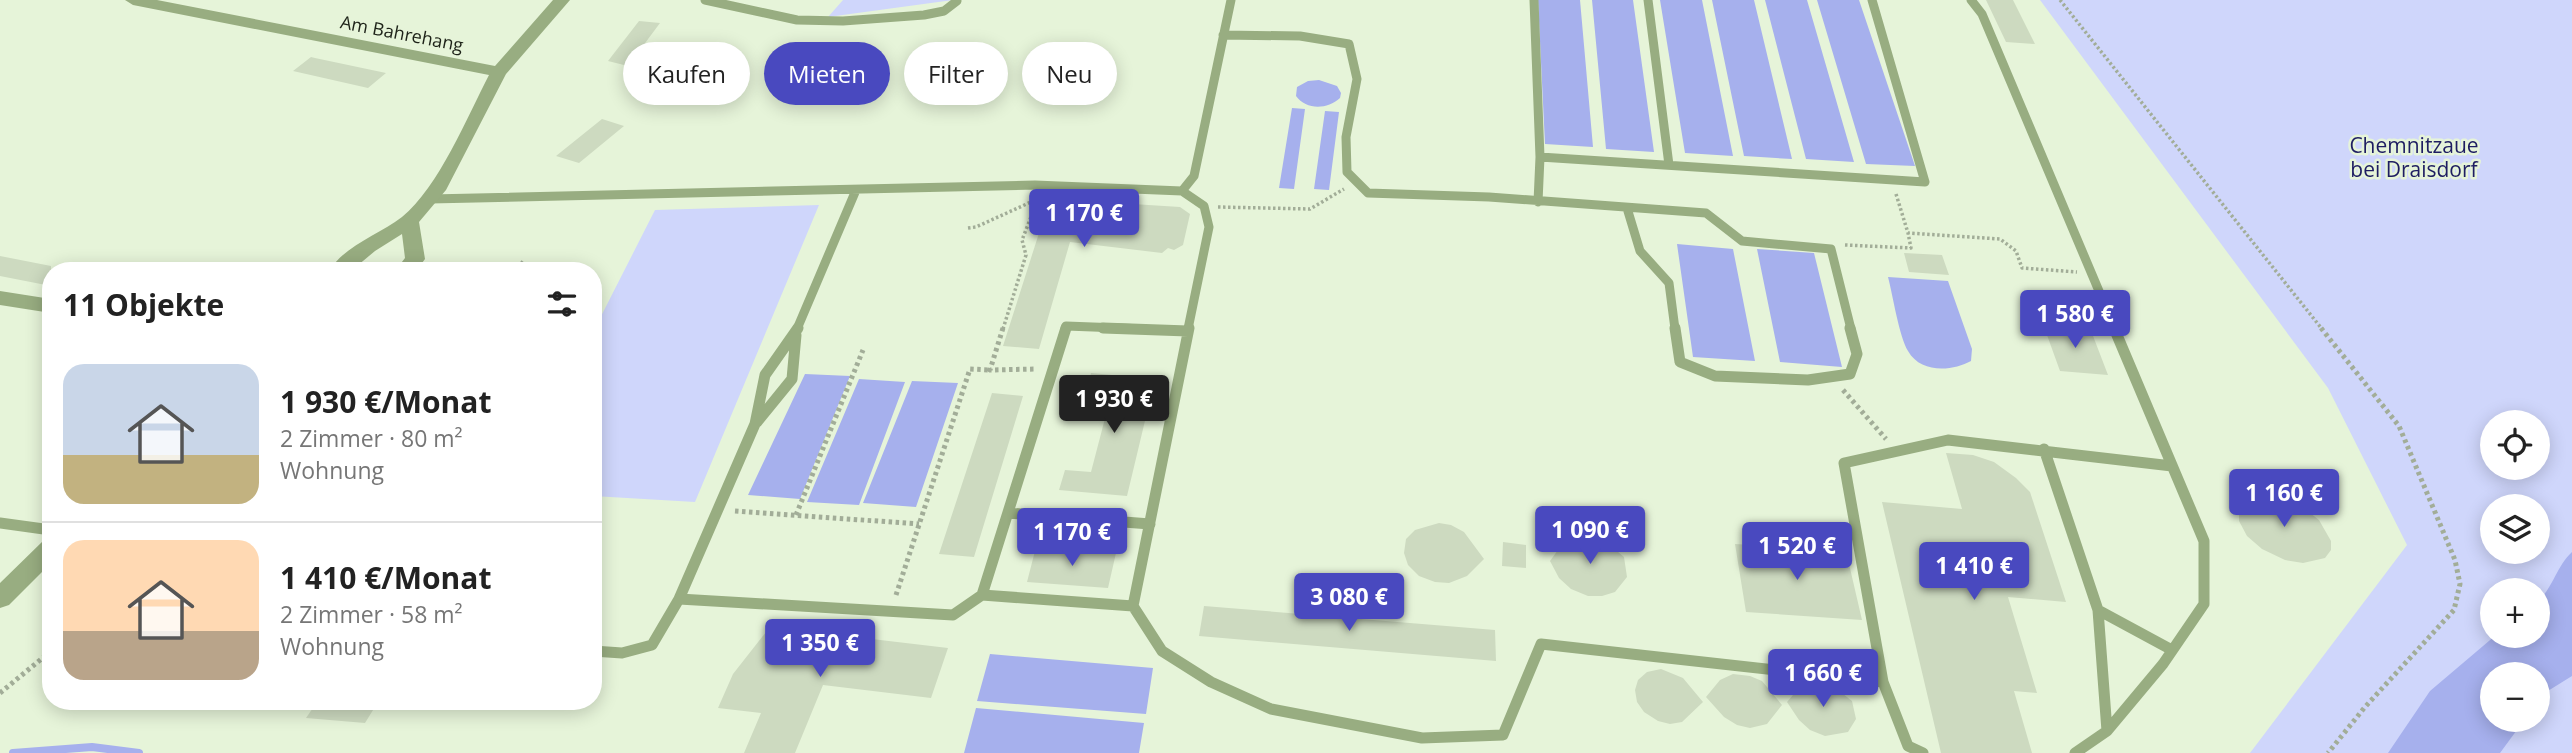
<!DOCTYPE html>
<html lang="de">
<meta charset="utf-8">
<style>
:root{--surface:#fff;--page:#f6f6f6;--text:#222;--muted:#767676;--line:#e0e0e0;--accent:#4949bf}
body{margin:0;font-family:"Open Sans",sans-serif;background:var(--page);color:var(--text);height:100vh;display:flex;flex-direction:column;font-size:26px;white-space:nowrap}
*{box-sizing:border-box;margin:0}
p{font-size:23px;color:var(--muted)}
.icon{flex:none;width:38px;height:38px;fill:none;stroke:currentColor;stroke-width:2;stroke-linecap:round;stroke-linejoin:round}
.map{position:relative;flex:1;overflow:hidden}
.side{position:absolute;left:42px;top:262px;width:560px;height:448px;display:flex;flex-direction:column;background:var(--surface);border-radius:28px;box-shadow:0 4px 18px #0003}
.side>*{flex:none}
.guide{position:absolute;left:623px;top:42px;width:665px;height:63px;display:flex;gap:14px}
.controls{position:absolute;left:2480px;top:410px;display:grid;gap:14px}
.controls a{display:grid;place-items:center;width:70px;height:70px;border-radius:50%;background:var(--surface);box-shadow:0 4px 18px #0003;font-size:35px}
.price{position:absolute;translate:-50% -60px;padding:0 16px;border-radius:7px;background:var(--accent);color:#fff;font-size:23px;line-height:46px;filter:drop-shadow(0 2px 4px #0008)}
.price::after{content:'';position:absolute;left:50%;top:42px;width:21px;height:16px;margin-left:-10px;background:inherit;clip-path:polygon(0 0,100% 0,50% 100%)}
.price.on{background:#222;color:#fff}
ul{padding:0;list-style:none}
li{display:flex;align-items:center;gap:21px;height:175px;padding:0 21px}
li+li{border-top:2px solid var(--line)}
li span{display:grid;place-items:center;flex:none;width:196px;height:140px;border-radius:21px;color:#555}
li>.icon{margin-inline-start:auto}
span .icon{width:84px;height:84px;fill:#fffc;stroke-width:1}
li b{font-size:30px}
h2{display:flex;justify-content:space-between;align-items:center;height:84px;padding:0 21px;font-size:30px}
.tag{padding:0 24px;border-radius:32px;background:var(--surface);box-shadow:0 4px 18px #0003;font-size:24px;line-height:63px}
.tag.on{background:var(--accent);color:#fff}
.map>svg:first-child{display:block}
</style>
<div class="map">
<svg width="2572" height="753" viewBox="0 0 2572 753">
<rect width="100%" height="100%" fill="#e6f4d9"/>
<path fill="#cfd6fb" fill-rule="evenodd" d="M843 0H953L828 17Z
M2040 0H2572V753H2250L2407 545 2328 388ZM2492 422H2538V467H2492ZM2492 506H2538V551H2492ZM2492 590H2538V635H2492ZM2492 674H2538V719H2492Z
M819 205 695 502 593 496V332L655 210Z"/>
<path fill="#a6b0ed" d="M1538 0H1580L1593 147 1545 144Z
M1592 0H1633L1654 152 1606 149Z
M1660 0H1702L1733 156 1685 153Z
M1712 0H1754L1792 159 1744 156Z
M1765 0H1807L1854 162 1806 159Z
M1817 0H1859L1915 166 1866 164Z
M1319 80 1337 86 1341 93 1340 98C1327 110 1306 110 1296 96L1297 87 1308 81Z
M1292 108 1305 109 1294 189 1279 188Z
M1325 111 1339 112 1329 190 1314 189Z
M1677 244 1733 249 1755 361 1693 357Z
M1757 249 1814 253 1842 367 1780 362Z
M1888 277 1948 281 1972 349 1971 361C1953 371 1921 374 1908 351 1899 336 1893 296 1888 277Z
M805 374 850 376 800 499 748 495Z
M859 379 905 382 859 505 807 502Z
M912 381 958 383 916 507 863 503Z
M2572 552V676L2543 694 2538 702V674H2492V719H2525L2500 753H2388L2430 691 2496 635H2538V601C2553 588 2556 567 2572 552Z
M990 654 1153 668 1146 714 977 701Z
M976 708 1144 723 1139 753H964Z"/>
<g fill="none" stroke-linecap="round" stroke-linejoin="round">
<path stroke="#a6b0ed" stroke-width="8" d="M13 753 92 747 139 753"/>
</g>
<path fill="#cddac0" d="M1986 0H2013L2035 44 2006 42Z
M639 21 660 23 628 66 608 61Z
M311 57 315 58 386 73 368 88 293 71Z
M602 119 624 126 579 163 556 156Z
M1061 193 1094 194 1101 202 1180 207 1190 214 1183 245 1174 250 1168 248 1162 253 1070 242 1039 349 1003 346 1039 233 1031 227 1037 203Z
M1904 253 1942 255 1949 275 1909 272Z
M0 256 51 266V286L0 276Z
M2043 324 2090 328 2108 375 2060 371Z
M1091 373 1155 379 1127 496 1059 490 1065 470 1091 472 1109 403 1083 401Z
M992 393 1023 396 974 557 939 554Z
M1946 453 1973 455 1994 462 2016 478 2030 492 2066 602 2008 597 2037 693 2014 691 2032 753H1941L1882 502 1962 509Z
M2266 495 2300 505 2319 520 2331 541V550L2325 558 2303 563 2285 560 2262 549 2247 536 2239 521V508L2248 499Z
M1439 523 1451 525 1464 532 1484 559 1467 576 1449 583 1435 582 1419 576 1408 565 1404 553 1406 539 1415 530Z
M1580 536 1604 540 1624 557 1627 577 1615 592 1602 596H1588L1571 589 1559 578 1550 561 1563 543Z
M1503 542 1526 545V568L1502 566Z
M1735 544 1846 551 1862 620 1746 612Z
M1036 547 1116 553 1108 588 1027 582Z
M1204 606 1495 630 1496 661 1199 636Z
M770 627 948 648 931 698 823 685 795 753H744L761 713 718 708 733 674Z
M1661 669 1683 678 1703 702 1682 722 1670 724 1658 721 1644 712 1637 702 1635 690 1638 680 1647 672Z
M1733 674 1750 676 1762 681 1782 705 1767 724 1750 728 1737 725 1724 717 1706 697 1720 680Z
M1810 682 1833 686 1852 701 1856 719 1848 732 1825 736 1810 730 1799 720 1787 702 1799 688Z
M317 702H378L365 723 306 718Z"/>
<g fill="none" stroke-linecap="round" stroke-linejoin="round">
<path stroke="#a2ad98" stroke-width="3.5" stroke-dasharray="2.5 2.5" stroke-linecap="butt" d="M2060 0 2322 329
M1896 194 1908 233 2000 239 2016 251 2022 268 2077 272
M1218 207 1310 209 1344 189
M968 228 976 227 1031 202
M1845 245 1911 248 1908 233
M515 271 524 260
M1003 329 1026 255 1022 240 1038 199"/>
<path stroke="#a2ad98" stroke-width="5" stroke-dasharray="3.5 3.5" stroke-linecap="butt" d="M1003 328 990 370 1037 369
M2321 328 2399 426 2455 560 2460 584 2454 610 2365 707 2328 753
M1843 390 1886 439
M735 511 919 524
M796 515 863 350
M896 595 970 369 990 370
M0 693 51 651"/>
<path stroke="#98ad81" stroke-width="9" d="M705 0 797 20 843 21 924 15 944 11 957 1
M1534 0 1540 157
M1648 0 1669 165
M1971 0 1982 14 2115 329
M1223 35 1300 36 1349 44 1357 79 1346 137 1347 172 1368 193 1489 197 1706 213 1742 241 1831 249 1851 329
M1182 191 1204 206 1209 227 1188 329
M430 199 1035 185 1182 191 1194 176 1231 0
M1538 202 1540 157 1925 182 1872 0
M1627 208 1640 251 1669 283 1675 329
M797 329 856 190
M1065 329 1066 326 1146 329"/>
<path stroke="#98ad81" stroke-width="11" d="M1103 328 1188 331
M1189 328 1133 606 1162 651 1211 682 1271 709 1422 738 1503 735 1541 644 1883 682 1908 746 1923 753
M1675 328 1680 362 1715 376 1808 380 1850 374 1857 354 1850 328
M757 422 792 379 796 335
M2044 449 2098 610 2172 650
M1008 513 1150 524
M0 523 51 530
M982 595 1066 328
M679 599 755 424 765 375 798 328
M2098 610 2107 731
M593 651 622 653 652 645 679 599 953 615 982 595 1133 606
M1883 682 1844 463 1948 440 2172 466
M2075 753 2107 731 2163 664 2204 604V541L2114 328"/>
<path fill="#98ad81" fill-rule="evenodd" d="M125 0H157L495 66 553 0H570L506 74 446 190 419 222 425 259 416 271H395L405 258 402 234 375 251 351 271H329C345 245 379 235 402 217 439 187 467 117 489 75L133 5Z
M0 291 51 299V313L0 305Z
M51 539V563L9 605 0 608V583L43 541Z"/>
</g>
<g text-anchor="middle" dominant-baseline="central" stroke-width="5" stroke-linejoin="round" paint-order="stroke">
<g font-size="18" fill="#1d2218" stroke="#e6f4d9">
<text transform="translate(402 33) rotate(11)">Am Bahrehang</text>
</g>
<g font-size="21" fill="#1e1d62" stroke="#e6f4d9">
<text x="2414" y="145">Chemnitzaue<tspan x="2414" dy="24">bei Draisdorf</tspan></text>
</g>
</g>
</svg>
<div class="controls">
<a><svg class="icon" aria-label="locate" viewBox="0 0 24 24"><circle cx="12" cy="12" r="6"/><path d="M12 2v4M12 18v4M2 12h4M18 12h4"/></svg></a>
<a><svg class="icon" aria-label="layers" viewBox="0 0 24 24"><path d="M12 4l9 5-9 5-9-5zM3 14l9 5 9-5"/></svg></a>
<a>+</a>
<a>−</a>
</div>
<b class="price" style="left:1084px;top:249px">1 170 €</b>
<b class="price" style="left:2075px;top:350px">1 580 €</b>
<b class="price on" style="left:1114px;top:435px">1 930 €</b>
<b class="price" style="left:2284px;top:529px">1 160 €</b>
<b class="price" style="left:1590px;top:566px">1 090 €</b>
<b class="price" style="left:1072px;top:568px">1 170 €</b>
<b class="price" style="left:1797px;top:582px">1 520 €</b>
<b class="price" style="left:1974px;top:602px">1 410 €</b>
<b class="price" style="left:1349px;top:633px">3 080 €</b>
<b class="price" style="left:820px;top:679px">1 350 €</b>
<b class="price" style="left:1823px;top:709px">1 660 €</b>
<div class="guide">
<a class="tag">Kaufen</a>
<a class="tag on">Mieten</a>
<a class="tag">Filter</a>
<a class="tag">Neu</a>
</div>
<section class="side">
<h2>11 Objekte<svg class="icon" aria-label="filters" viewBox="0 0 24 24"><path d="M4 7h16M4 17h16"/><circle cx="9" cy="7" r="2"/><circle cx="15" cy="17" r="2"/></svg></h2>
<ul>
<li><span style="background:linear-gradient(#c9d6e8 65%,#c2b280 0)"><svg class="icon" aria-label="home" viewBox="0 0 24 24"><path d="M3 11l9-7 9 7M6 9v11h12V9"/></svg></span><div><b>1 930 €/Monat</b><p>2 Zimmer · 80 m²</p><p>Wohnung</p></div></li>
<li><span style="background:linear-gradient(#ffd9b3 65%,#b9a48a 0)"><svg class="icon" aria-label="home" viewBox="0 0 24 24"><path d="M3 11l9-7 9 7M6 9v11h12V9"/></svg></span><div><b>1 410 €/Monat</b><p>2 Zimmer · 58 m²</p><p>Wohnung</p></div></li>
</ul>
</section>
</div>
